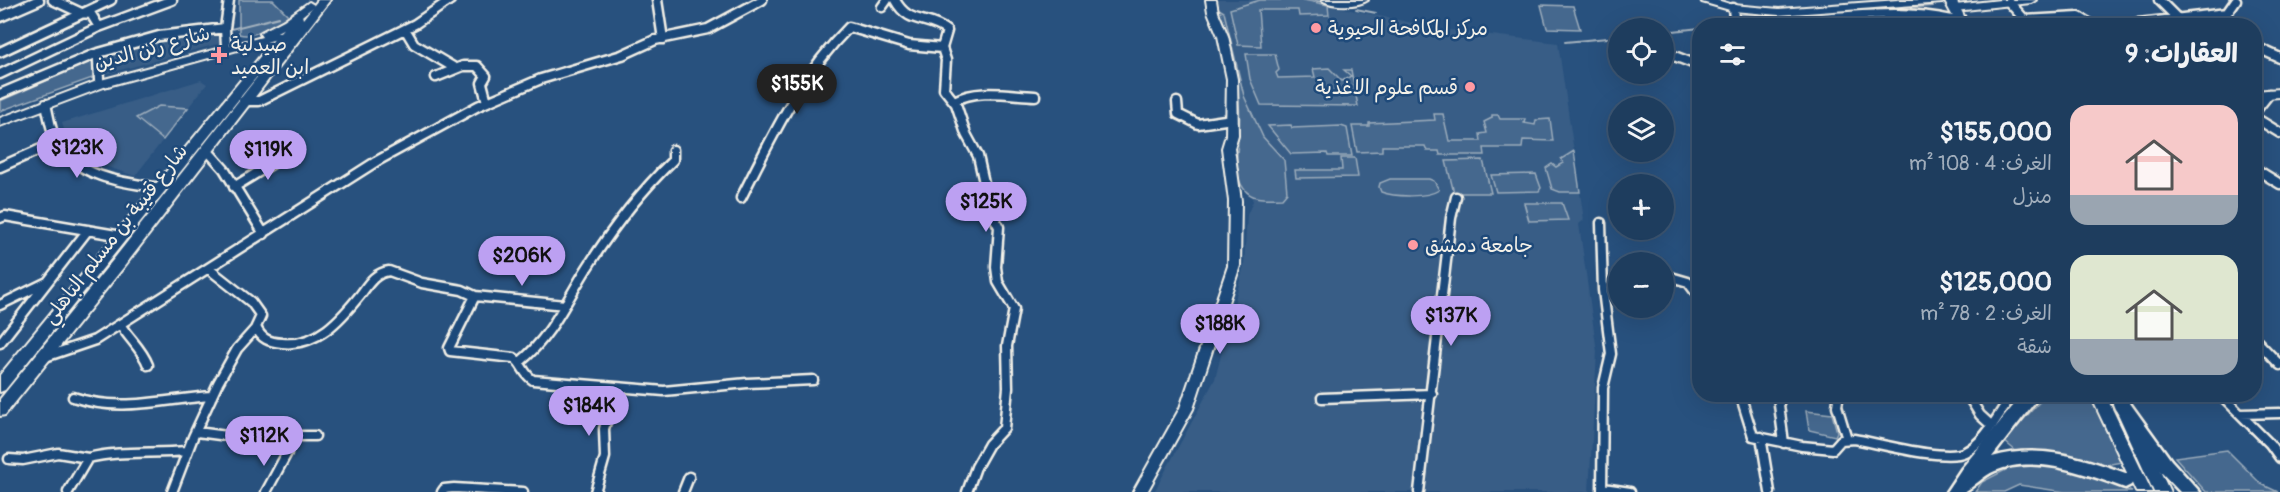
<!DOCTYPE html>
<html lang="ar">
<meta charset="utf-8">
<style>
:root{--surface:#1e3d5e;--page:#264464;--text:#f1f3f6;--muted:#a1aebc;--line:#3c5673;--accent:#bca0f2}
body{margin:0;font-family:Pangolin,"Playpen Sans Arabic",sans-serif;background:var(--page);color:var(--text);direction:rtl;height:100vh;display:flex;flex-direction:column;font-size:22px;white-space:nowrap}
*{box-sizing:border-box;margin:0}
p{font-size:20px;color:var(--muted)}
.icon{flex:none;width:33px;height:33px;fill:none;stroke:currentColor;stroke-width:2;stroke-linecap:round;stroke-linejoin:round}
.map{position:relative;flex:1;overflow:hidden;direction:ltr}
.panel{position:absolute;left:1692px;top:18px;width:570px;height:384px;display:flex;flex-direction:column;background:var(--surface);border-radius:24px;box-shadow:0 6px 24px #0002,0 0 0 2px var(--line);direction:rtl}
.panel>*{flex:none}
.buttons{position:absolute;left:1608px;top:18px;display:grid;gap:12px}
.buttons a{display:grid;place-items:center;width:66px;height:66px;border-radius:50%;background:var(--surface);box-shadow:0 6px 24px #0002,0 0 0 2px var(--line);font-size:30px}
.price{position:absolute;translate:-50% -51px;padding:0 14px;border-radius:21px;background:var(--accent);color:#111;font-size:20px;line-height:39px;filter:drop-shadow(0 2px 3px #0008)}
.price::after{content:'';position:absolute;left:50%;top:36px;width:18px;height:14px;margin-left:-9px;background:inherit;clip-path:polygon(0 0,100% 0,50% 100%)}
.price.current{background:#222;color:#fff}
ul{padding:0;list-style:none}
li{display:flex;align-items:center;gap:18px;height:150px;padding:0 24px}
li span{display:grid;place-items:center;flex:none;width:168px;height:120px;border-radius:18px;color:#555}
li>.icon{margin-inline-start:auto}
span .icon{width:72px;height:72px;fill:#fffc;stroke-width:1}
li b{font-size:26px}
h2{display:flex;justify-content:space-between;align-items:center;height:72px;padding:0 24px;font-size:26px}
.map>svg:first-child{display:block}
</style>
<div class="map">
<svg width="2280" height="492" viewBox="0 0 2280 492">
<rect width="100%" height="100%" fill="#28517e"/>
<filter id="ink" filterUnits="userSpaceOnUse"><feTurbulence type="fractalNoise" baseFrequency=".0167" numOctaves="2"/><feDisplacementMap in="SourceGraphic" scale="12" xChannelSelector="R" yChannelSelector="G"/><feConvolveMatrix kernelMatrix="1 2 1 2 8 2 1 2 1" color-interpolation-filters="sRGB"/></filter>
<g filter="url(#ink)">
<path fill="#375d86" d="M1217 0H1304L1441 29 1558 43 1584 220 1579 224 1597 352 1589 492H1154L1215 379 1244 265 1247 215 1253 201 1251 196 1239 182 1236 148 1239 131 1237 97 1230 53Z
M221 32V43L102 75 101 56 158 39Z
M201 80 207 84 188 108 159 106 137 119 163 140 135 176 99 164 67 138 62 123Z"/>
<path fill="#45688e" stroke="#9cacbb" stroke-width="1.5" d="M239 0H273L288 15C276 25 254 39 239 34Z
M1260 0H1304L1328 5 1329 15 1299 16 1298 10H1258L1261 46 1238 45 1230 9Z
M1930 3 1932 4 1740 23 1738 15H1772Z
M1541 5 1573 6 1580 29 1547 28Z
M1219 9 1224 12 1244 96 1263 137 1284 160 1287 192 1282 198C1268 198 1253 201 1244 189 1232 173 1238 149 1239 131 1243 93 1228 46 1219 9Z
M1246 54H1275L1279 70 1276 73 1278 78 1315 77 1313 69 1329 68 1342 81 1351 76 1344 70H1351L1358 106 1261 105 1250 79Z
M94 60 95 77 0 111V101Z
M159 106 188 108 163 140 136 118Z
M1434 114H1443L1449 141H1481L1480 134 1487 133 1484 122 1492 118V115H1498L1500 119H1525L1524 123 1535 125 1536 120 1550 119 1553 141 1523 140 1522 148H1484L1485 155H1440L1439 151H1427L1425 146H1382V151L1357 152 1352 126H1369V123L1435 120Z
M1291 125 1292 128 1341 126 1347 128 1352 156H1328L1327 153 1291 154 1268 126Z
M1574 151 1580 192H1560L1552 189 1546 168 1552 164 1556 167 1563 163 1561 159Z
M1341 158H1355L1358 177 1296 178 1295 170H1342Z
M1483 160 1491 193H1454L1446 161Z
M1536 174 1541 188 1539 191 1496 192 1491 175Z
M1390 179H1429L1434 181 1439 190C1427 198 1395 197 1381 192L1379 187 1380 183Z
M1524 203H1562L1568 220 1529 221Z
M2046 395H2089L2122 462 2105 465 2045 451 2017 452 2004 441Z
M1806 411 1832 414 1837 432 1835 436 1809 430Z
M2227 450 2261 484 2278 492H2206L2175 457Z
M2017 464 2066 467 2132 492H2065L2019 485 2004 492H1975L1982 482Z"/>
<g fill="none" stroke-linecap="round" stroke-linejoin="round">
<path stroke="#a4b2be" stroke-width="2" d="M1313 0 1343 6
M1356 9 1376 13
M1879 10 1933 6
M231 29 279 17
M1664 32 1700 28
M1565 42 1618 37"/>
<defs>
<path id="street" d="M53 0 81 13 91 14 99 27
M657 0 663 39
M895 0C909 26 927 15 947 31L942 48 946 60 944 89 956 104 966 134 978 156 990 209 999 227 996 267 998 282 1014 309 1007 346 1008 388 1004 428 989 444 976 467 967 492
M2159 0 2177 18
M2009 2 2025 20 2079 17 2094 26
M882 7 887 0
M1733 8 1734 18 1739 26
M0 17 39 0
M1751 26C1774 20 1797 20 1821 18 1865 15 1908 10 1952 20
M2112 26 2227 13 2236 0
M405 29 414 44 453 67
M226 46 225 28 229 0
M2254 46 2280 58
M0 52 111 0
M1664 52 1700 66
M98 60 99 80
M0 74 99 27 172 0
M436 77 463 66H477L486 76 482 83 487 102
M0 94 95 54 159 36 225 28
M243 101H259L415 24 450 0
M954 101C978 88 1009 95 1035 96
M1177 102 1178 114 1198 124 1232 119
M46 104C49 116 50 129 56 140 75 178 125 183 162 188
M2254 113 2269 94
M2254 117 2280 133
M207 150 224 169 264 234
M0 167 57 142
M2254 168 2280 184
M234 187 288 154
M741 198C772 137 800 76 849 27L909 45 942 48
M0 218 5 216 122 236
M1601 223 1603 290 1611 354 1603 388 1602 492
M1664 275 1688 282 1700 298
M475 296 449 348 450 351 514 358C523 364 523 374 533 380L664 391 747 383 813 380
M0 305 45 283
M120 324C129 339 142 349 148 365
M256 327C261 339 269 342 282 343 317 347 341 319 361 294 369 283 375 273 389 271L422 283 462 290 475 296 565 305
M2254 338 2280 365
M0 343 88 230
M45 357 95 340 377 161 478 106 541 79 622 55 655 40 708 29 762 0
M520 362C551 337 566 301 587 268 611 230 640 192 673 160V150
M1740 394 1753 436 1802 446 1833 449 1841 440 1854 439C1878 443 1946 462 1965 452 1987 441 1999 412 2013 394
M1839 394 1837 406 1847 439
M1967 394 1980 415 1992 426
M2220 394 2270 444 2280 458
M73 397C120 413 164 399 212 396
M1778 397 1784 443
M1322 398 1432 394
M2241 414 2280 413
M197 432 273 442 296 436H315
M1761 437 1770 492
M9 459 23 460 58 453 88 458
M1603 488 1630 492
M68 492 88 458C119 450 154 454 186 451
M172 492 193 437 218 383 237 349 255 329 261 316 251 302 209 269
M266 492 287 453 288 447 284 442
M442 492 444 489 454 488 523 492
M595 492 605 457 604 429 615 389
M683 492 689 477
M1419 492 1451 218 1456 197"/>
<path id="secondary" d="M1206 0H1216L1218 12 1228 36 1237 79 1238 135 1234 148 1241 201 1240 266 1193 409 1147 492H1133L1180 408 1228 266 1229 201 1222 148 1226 135 1227 79 1218 36 1208 12Z
M1322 0H1368C1358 7 1332 7 1322 0Z
M1701 0H1717L1733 5 1779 9 1898 0H1947L1942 3 1779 15 1733 11 1702 2Z
M2000 0H2036L2031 3 1955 11 1950 8 1955 5Z
M309 2 314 5 313 7 292 24 275 33 291 29 295 30 296 32 295 34 104 87 0 126V118L97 81 262 37 260 34 261 32 284 20Z
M2280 89V97L2254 99V91Z"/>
<path id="primary" d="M318 0H330L123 268 5 415 0 416V399L113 260 288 38 5 390 0 392V375L262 54V48L249 47 247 44 249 41 272 42 294 15H302L303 19Z
M1944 0H1956L1969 26H1958Z
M2090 394H2105L2152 492H2136Z
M2109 394H2124L2170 492H2154Z"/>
<path id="highway" d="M2023 394H2041L1992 457C2040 443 2085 458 2131 475L2134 480 2131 485 2125 488C2086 474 2036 454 1995 471 1983 476 1975 486 1964 492 1960 492 1951 492 1946 492L1962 468Z
M2121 397 2127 399 2171 460 2200 492H2180L2159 470 2115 409 2113 404 2115 399Z"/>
</defs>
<use href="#street" stroke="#f4f1e8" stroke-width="13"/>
<use href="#secondary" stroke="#f4f1e8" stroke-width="4"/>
<use href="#primary" stroke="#f4f1e8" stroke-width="4"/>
<use href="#highway" stroke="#f4f1e8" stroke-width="5"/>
<use href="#street" stroke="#1f4a7a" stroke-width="8"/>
<use href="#secondary" fill="#1f4a7a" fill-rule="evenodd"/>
<use href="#primary" fill="#1f4a7a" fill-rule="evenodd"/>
<use href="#highway" fill="#1f4a7a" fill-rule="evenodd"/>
</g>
</g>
<g fill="#ff9aa2" stroke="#1f4a7a" stroke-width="2">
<circle cx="1316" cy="28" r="6"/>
<path d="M216 46h6v6h6v6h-6v6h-6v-6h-6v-6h6z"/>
<circle cx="1470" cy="87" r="6"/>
<circle cx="1413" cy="245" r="6"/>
</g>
<g text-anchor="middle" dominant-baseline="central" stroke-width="5" stroke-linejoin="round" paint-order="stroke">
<g font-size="20" fill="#f4f1e8" stroke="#1f4a7a" text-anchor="start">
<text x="1328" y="28">مركز المكافحة الحيوية</text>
<text x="231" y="44">صيدلية<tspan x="231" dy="23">ابن العميد</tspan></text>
<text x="1458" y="87" text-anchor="end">قسم علوم الاغذية</text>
<text x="1425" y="245">جامعة دمشق</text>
</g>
<g font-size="20" fill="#f4f1e8" stroke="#1f4a7a">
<text transform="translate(152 48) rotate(-15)">شارع ركن الدين</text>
<text transform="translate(115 234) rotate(-52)">شارع قتيبة بن مسلم الباهلي</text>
</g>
</g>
</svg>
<div class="buttons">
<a><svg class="icon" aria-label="locate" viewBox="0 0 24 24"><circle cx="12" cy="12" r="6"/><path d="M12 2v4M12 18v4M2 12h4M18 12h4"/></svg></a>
<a><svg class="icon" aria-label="layers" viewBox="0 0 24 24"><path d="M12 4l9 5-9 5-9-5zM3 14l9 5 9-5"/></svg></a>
<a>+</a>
<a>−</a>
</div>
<b class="price current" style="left:797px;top:115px">$155K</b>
<b class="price" style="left:77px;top:179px">$123K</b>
<b class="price" style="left:268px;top:181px">$119K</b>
<b class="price" style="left:986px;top:233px">$125K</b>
<b class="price" style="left:522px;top:287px">$206K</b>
<b class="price" style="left:1451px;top:347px">$137K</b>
<b class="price" style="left:1220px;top:355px">$188K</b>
<b class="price" style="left:589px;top:437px">$184K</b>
<b class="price" style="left:264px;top:467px">$112K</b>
<section class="panel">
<h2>العقارات: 9<svg class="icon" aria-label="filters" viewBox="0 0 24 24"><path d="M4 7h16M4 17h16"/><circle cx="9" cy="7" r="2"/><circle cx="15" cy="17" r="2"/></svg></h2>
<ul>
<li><span style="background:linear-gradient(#f6c9c9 75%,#9aa5b1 0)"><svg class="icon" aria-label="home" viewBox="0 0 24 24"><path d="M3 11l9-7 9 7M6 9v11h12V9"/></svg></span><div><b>$155,000</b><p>الغرف: 4 · 108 m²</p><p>منزل</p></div></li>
<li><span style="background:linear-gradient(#dfe7d0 70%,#9aa5b1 0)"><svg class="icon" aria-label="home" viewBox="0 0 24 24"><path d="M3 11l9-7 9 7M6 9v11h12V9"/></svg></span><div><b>$125,000</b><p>الغرف: 2 · 78 m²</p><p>شقة</p></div></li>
</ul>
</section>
</div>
